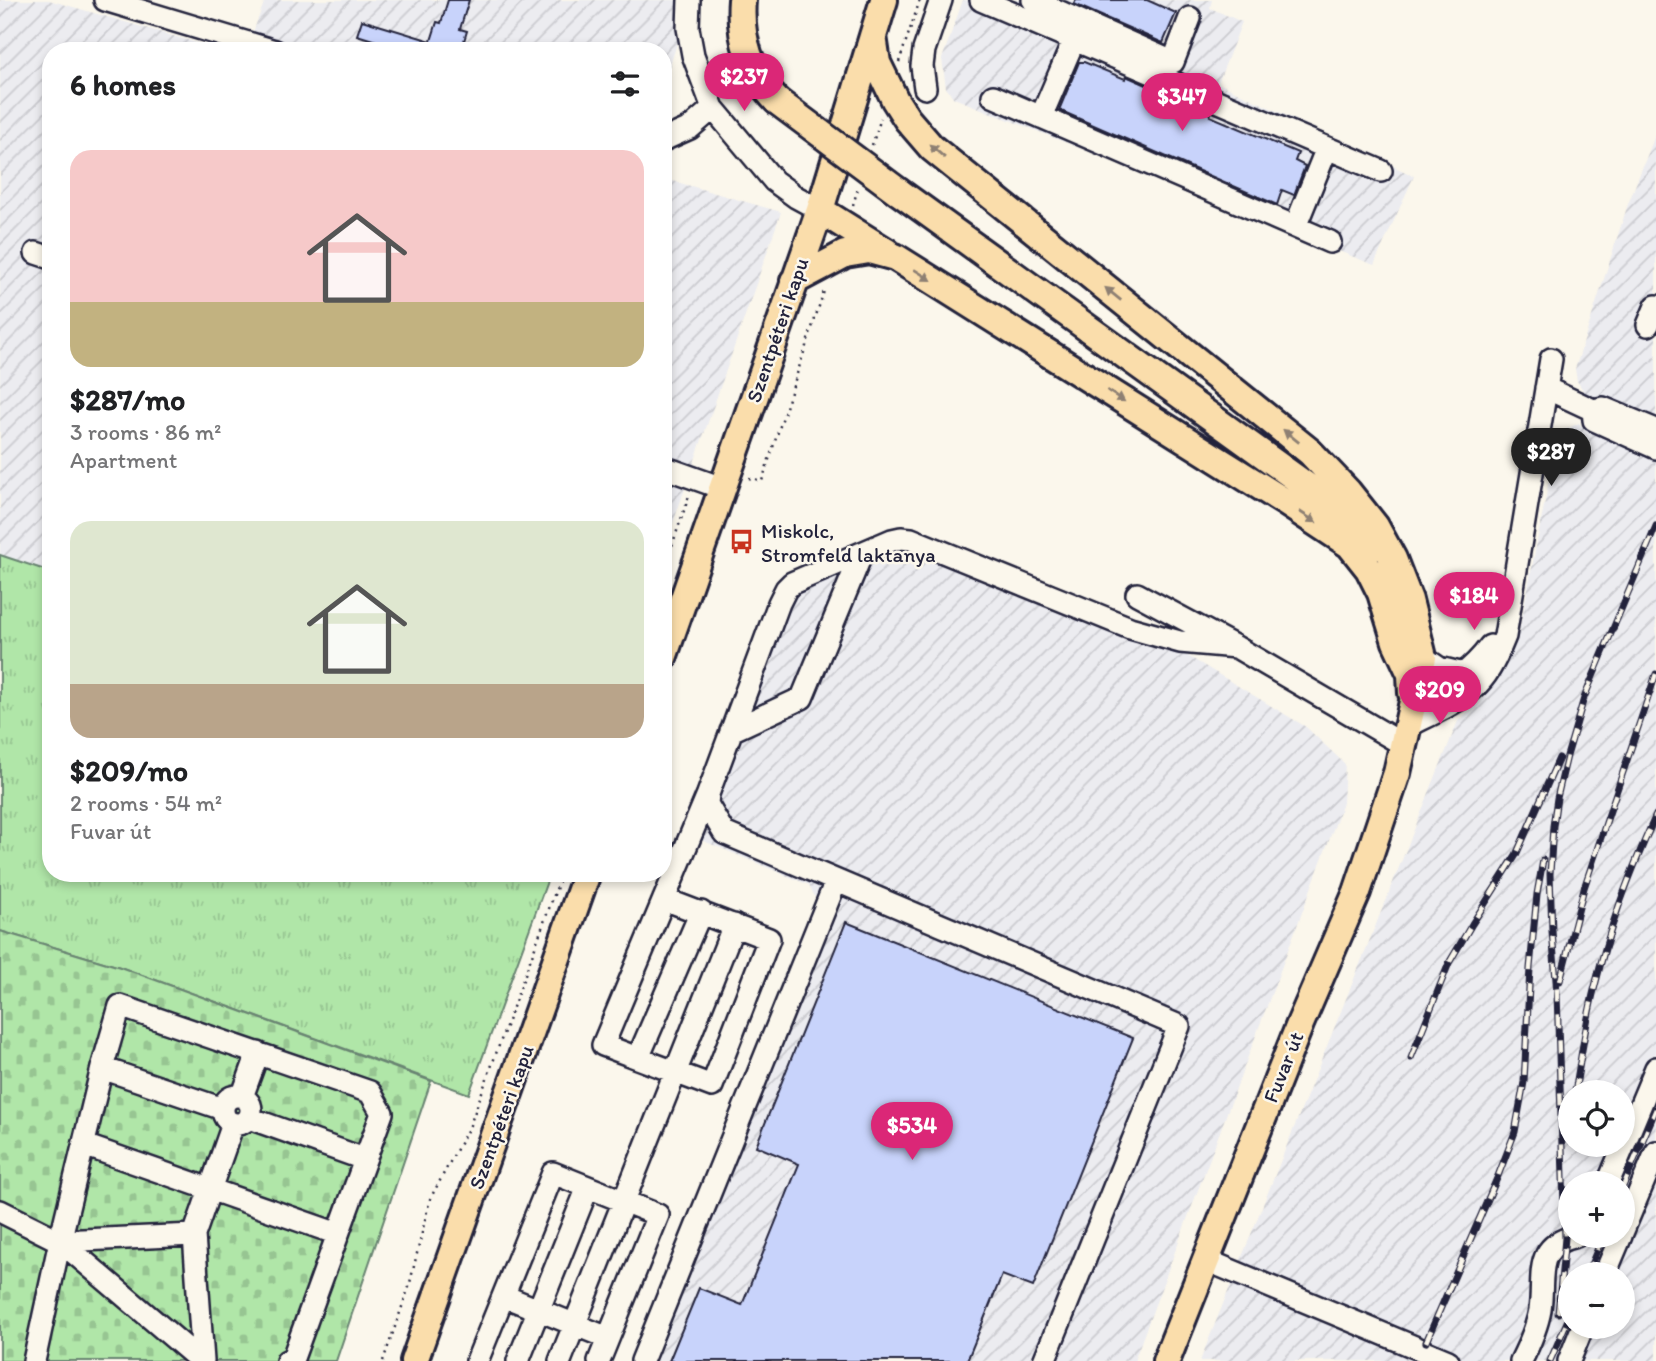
<!DOCTYPE html>
<meta charset="utf-8">
<style>
:root{--surface:#fff;--page:#f6f6f6;--text:#202124;--muted:#757577;--accent:#db2777}
body{margin:0;font-family:Itim,sans-serif;background:var(--page);color:var(--text);height:100vh;display:flex;flex-direction:column;font-size:26px;white-space:nowrap}
*{box-sizing:border-box;margin:0}
p{font-size:23px;color:var(--muted)}
.icon{flex:none;width:38px;height:38px;fill:none;stroke:currentColor;stroke-width:2;stroke-linecap:round;stroke-linejoin:round}
.map{position:relative;flex:1;overflow:hidden}
.panel{position:absolute;left:42px;top:42px;width:630px;height:840px;display:flex;flex-direction:column;background:var(--surface);border-radius:28px;box-shadow:0 4px 10px #0003}
.panel>*{flex:none}
.buttons{position:absolute;left:1558px;top:1080px;display:grid;gap:14px}
.buttons a{display:grid;place-items:center;width:77px;height:77px;border-radius:50%;background:var(--surface);box-shadow:0 4px 10px #0003;font-size:35px}
.price{position:absolute;translate:-50% -60px;padding:0 16px;border-radius:24px;background:var(--accent);color:#fff;font-size:23px;line-height:46px;filter:drop-shadow(0 2px 4px #0008)}
.price::after{content:'';position:absolute;left:50%;top:42px;width:21px;height:16px;margin-left:-10px;background:inherit;clip-path:polygon(0 0,100% 0,50% 100%)}
.price.selected{background:#222;color:#fff}
ul{padding:0;list-style:none}
li{display:grid;align-content:center;gap:14px;height:371px;padding:0 28px}
li span{display:grid;place-items:center;height:217px;border-radius:21px;color:#555}
li>.icon{margin-inline-start:auto}
span .icon{width:126px;height:126px;fill:#fffc;stroke-width:1}
li b{font-size:30px}
h2{display:flex;justify-content:space-between;align-items:center;height:84px;padding:0 28px;font-size:30px}
.map>svg:first-child{display:block}
</style>
<div class="map">
<svg width="1656" height="1361" viewBox="0 0 1656 1361">
<defs>
<pattern id="industrial-furrows" width="10" height="10" patternUnits="userSpaceOnUse" patternTransform="scale(1.75)"><rect width="10" height="10" fill="#ececf0"/><path d="M-1 1l2-2M0 10L10 0M9 11l2-2" fill="none" stroke="#cacacf"/></pattern>
<pattern id="grass-tufts" width="24" height="20" patternUnits="userSpaceOnUse" patternTransform="scale(1.75)"><rect width="24" height="20" fill="#b0e6a8"/><path d="M3 7l-1-3M5 7V3M7 7l1-3M15 17l-1-3M17 17v-4M19 17l1-3" fill="none" stroke="#97c592"/></pattern>
<pattern id="cemetery-stones" width="16" height="16" patternUnits="userSpaceOnUse" patternTransform="scale(1.75)"><rect width="16" height="16" fill="#b0e6a8"/><path d="M2 7V4a2 2 0 0 1 4 0v3zM10 15v-3a2 2 0 0 1 4 0v3z" fill="#97c592"/></pattern>
</defs>
<rect width="100%" height="100%" fill="#fbf7ec"/>
<filter id="ink" filterUnits="userSpaceOnUse"><feTurbulence type="fractalNoise" baseFrequency=".0143" numOctaves="2"/><feDisplacementMap in="SourceGraphic" scale="14" xChannelSelector="R" yChannelSelector="G"/><feConvolveMatrix kernelMatrix="1 2 1 2 8 2 1 2 1" color-interpolation-filters="sRGB"/></filter>
<g filter="url(#ink)">
<path fill="url(#industrial-furrows)" fill-rule="evenodd" d="M0 0H49L225 51H51V572L0 555Z
M265 0H691L663 87V51H306L252 35Z
M963 0H1212L1210 8 1242 22 1218 83 1414 176 1374 265 954 98 946 88 942 59Z
M1656 133V1361H1200L1458 721 1487 694 1501 672 1519 633 1557 440 1565 430 1579 423 1586 430 1599 399 1585 393 1577 381 1575 369 1628 204ZM1570 1092H1622V1144H1570ZM1570 1183H1622V1236H1570ZM1570 1274H1622V1326H1570Z
M663 178 781 212 663 552Z
M902 530 1178 650 1306 727 1345 764 1343 803 1134 1361H629L817 901 809 885 680 831 780 578Z"/>
<path fill="url(#grass-tufts)" stroke="#698472" stroke-width="2" d="M0 555 51 572V873H550L469 1094 120 967 0 931Z"/>
<path fill="url(#cemetery-stones)" stroke="#698472" stroke-width="2" d="M0 931 120 967 431 1081 336 1361H0Z"/>
<path fill="#c8d3fb" stroke="#22223b" stroke-width="2" d="M448 0H469L460 29 467 31 461 51H408L357 35 362 20 431 41 437 22 441 23Z
M1076 0H1147L1176 13 1163 43 1074 4Z
M1079 62H1084L1125 79 1126 76 1211 113 1210 116 1298 153 1295 161 1305 166 1294 195 1282 190 1277 205 1059 110Z
M846 922 1133 1038 1033 1287 1002 1275 967 1361H669L699 1288 742 1305 799 1164 756 1146Z"/>
<g fill="none" stroke-linecap="round" stroke-linejoin="round">
<defs>
<path id="minor" d="M105 0 275 51
M689 0 688 28 693 55 713 108 774 181 796 197 820 210
M981 0 1381 171
M1033 0 1173 62 1190 18
M925 88 922 66 924 50 941 0
M993 96 1330 242
M1041 117 1074 40
M663 140 690 128 713 108
M1295 227 1327 148
M36 253 51 258
M1648 325 1656 306
M1546 388 1593 410 1603 408 1656 430
M1593 410 1594 420 1656 448
M663 467 722 488
M1137 594 1236 647 1404 745
M1423 657 1439 668 1464 674
M1412 708C1441 690 1470 674 1490 646
M1408 726C1432 714 1459 703 1478 684 1491 671 1498 653 1505 636L1551 359
M731 731 802 698 862 553
M664 899 769 939 712 1086 603 1045 708 794
M638 1058 701 912
M102 1068 120 1006 370 1092 382 1113 293 1358 287 1361
M223 1110a14 14 0 1 1 28 0a14 14 0 1 1-28 0Z
M242 1097 258 1053
M249 1118 364 1159
M84 1145 338 1234
M1608 1183 1656 1068
M0 1211 60 1241 201 1361
M1622 1233 1656 1152
M194 1235 203 1361
M60 1241 194 1235 233 1124
M1206 1260 1448 1361
M1605 1274 1621 1236
M504 1296 608 1338
M34 1361 60 1241 102 1068 223 1109
M477 1361 553 1173 658 1215 599 1361
M518 1361 588 1187
M560 1361 734 925
M642 1361 836 881
M1044 1361 1179 1026 724 833 707 804 708 794 779 603 786 589 792 583 892 540 901 538 911 539 1130 628 1180 642 1236 647
M1521 1361C1529 1345 1537 1327 1540 1310 1545 1276 1532 1246 1576 1236
M1569 1361 1583 1326"/>
<path id="major" d="M742 0C739 37 750 74 777 101
M873 36 877 63 895 100 907 119 932 148 1310 452 1348 492 1375 526 1393 559 1409 600 1423 657 1397 773 1357 892 1300 1024 1166 1361
M899 192 1308 487 1347 521 1371 548
M820 210 887 252
M794 281 845 254 869 250 895 257 1285 502 1350 545 1369 569 1381 593 1396 642 1411 674 1412 693
M663 658 820 210 884 0
M414 1361 587 873"/>
</defs>
<use href="#minor" stroke="#22223b" stroke-width="26"/>
<use href="#major" stroke="#22223b" stroke-width="32"/>
<path stroke="#22223b" stroke-width="2.5" stroke-dasharray="2 5" stroke-linecap="butt" d="M899 62 920 0
M872 145 881 118
M853 205 858 188
M749 478 762 481 825 288
M663 572 689 496
M383 1361 409 1287 430 1199 470 1125 562 873"/>
<use href="#minor" stroke="#fbf7ec" stroke-width="21"/>
<use href="#major" stroke="#faddab" stroke-width="26"/>
<defs>
<path id="rail" d="M1560 981 1584 888 1656 674
M1411 1058 1449 963 1472 924 1516 855 1559 758
M1575 1092C1581 1057 1586 1021 1595 986 1609 927 1631 870 1656 815
M1622 1189 1656 1109
M1587 1274 1603 1236
M1558 1313 1565 1238 1557 993 1552 931 1550 874 1553 826 1557 798 1567 756 1584 698 1656 526
M1426 1342 1498 1176 1515 1132 1524 1082 1530 968 1537 894 1543 860
M1550 1361 1570 1315"/>
</defs>
<use href="#rail" stroke="#22223b" stroke-width="7"/>
<use href="#rail" stroke="#fbf7ec" stroke-width="4.5" stroke-dasharray="13" stroke-linecap="butt"/>
<defs>
<path id="major-bridge" d="M777 101 899 192"/>
</defs>
<use href="#major-bridge" stroke="#22223b" stroke-width="32" stroke-linecap="butt"/>
<use href="#major-bridge" stroke="#faddab" stroke-width="26"/>
</g>
<defs><path id="oneway-solid" d="M-6-.8H1V-3.2L6.5 0L1 3.2V.8H-6Z" transform="scale(1.75)"/></defs>
<g fill="#8e8073">
<use href="#oneway-solid" transform="translate(937 151) rotate(-139)"/>
<use href="#oneway-solid" transform="translate(923 275) rotate(32)"/>
<use href="#oneway-solid" transform="translate(1113 294) rotate(-141)"/>
<use href="#oneway-solid" transform="translate(1116 396) rotate(33)"/>
<use href="#oneway-solid" transform="translate(1291 436) rotate(-141)"/>
<use href="#oneway-solid" transform="translate(1308 517) rotate(33)"/>
</g>
</g>
<defs>
<symbol id="bus-bare" viewBox="-9 -9 18 18"><path d="M-5-6H5V4H4V6H2V4H-2V6H-4V4H-5ZM-3.5-4V0h7V-4ZM-3.5 1.2v1.5H-2V1.2ZM2 1.2v1.5H3.5V1.2Z" fill="#c8321e" stroke="#fbf7ec" stroke-width="2.5" paint-order="stroke"/></symbol>
</defs>
<g fill-rule="evenodd">
<use href="#bus-bare" x="724" y="524" width="35" height="35"/>
</g>
<g text-anchor="middle" dominant-baseline="central" stroke-width="5" stroke-linejoin="round" paint-order="stroke">
<g font-size="21" fill="#22223b" stroke="#fbf7ec">
<text transform="translate(777 330) rotate(-71)">Szentpéteri kapu</text>
<text transform="translate(1283 1067) rotate(-68)">Fuvar út</text>
<text transform="translate(501 1117) rotate(-70)">Szentpéteri kapu</text>
</g>
<g font-size="21" fill="#22223b" stroke="#fbf7ec" text-anchor="start">
<text x="761" y="530">Miskolc,<tspan x="761" dy="24">Stromfeld laktanya</tspan></text>
</g>
</g>
</svg>
<div class="buttons">
<a><svg class="icon" aria-label="locate" viewBox="0 0 24 24"><circle cx="12" cy="12" r="6"/><path d="M12 2v4M12 18v4M2 12h4M18 12h4"/></svg></a>
<a>+</a>
<a>−</a>
</div>
<b class="price" style="left:744px;top:113px">$237</b>
<b class="price" style="left:1182px;top:133px">$347</b>
<b class="price selected" style="left:1551px;top:488px">$287</b>
<b class="price" style="left:1474px;top:632px">$184</b>
<b class="price" style="left:1440px;top:726px">$209</b>
<b class="price" style="left:912px;top:1162px">$534</b>
<section class="panel">
<h2>6 homes<svg class="icon" aria-label="filters" viewBox="0 0 24 24"><path d="M4 7h16M4 17h16"/><circle cx="9" cy="7" r="2"/><circle cx="15" cy="17" r="2"/></svg></h2>
<ul>
<li><span style="background:linear-gradient(#f6c9c9 70%,#c2b280 0)"><svg class="icon" aria-label="home" viewBox="0 0 24 24"><path d="M3 11l9-7 9 7M6 9v11h12V9"/></svg></span><div><b>$287/mo</b><p>3 rooms · 86 m²</p><p>Apartment</p></div></li>
<li><span style="background:linear-gradient(#dfe7d0 75%,#b9a48a 0)"><svg class="icon" aria-label="home" viewBox="0 0 24 24"><path d="M3 11l9-7 9 7M6 9v11h12V9"/></svg></span><div><b>$209/mo</b><p>2 rooms · 54 m²</p><p>Fuvar út</p></div></li>
</ul>
</section>
</div>
